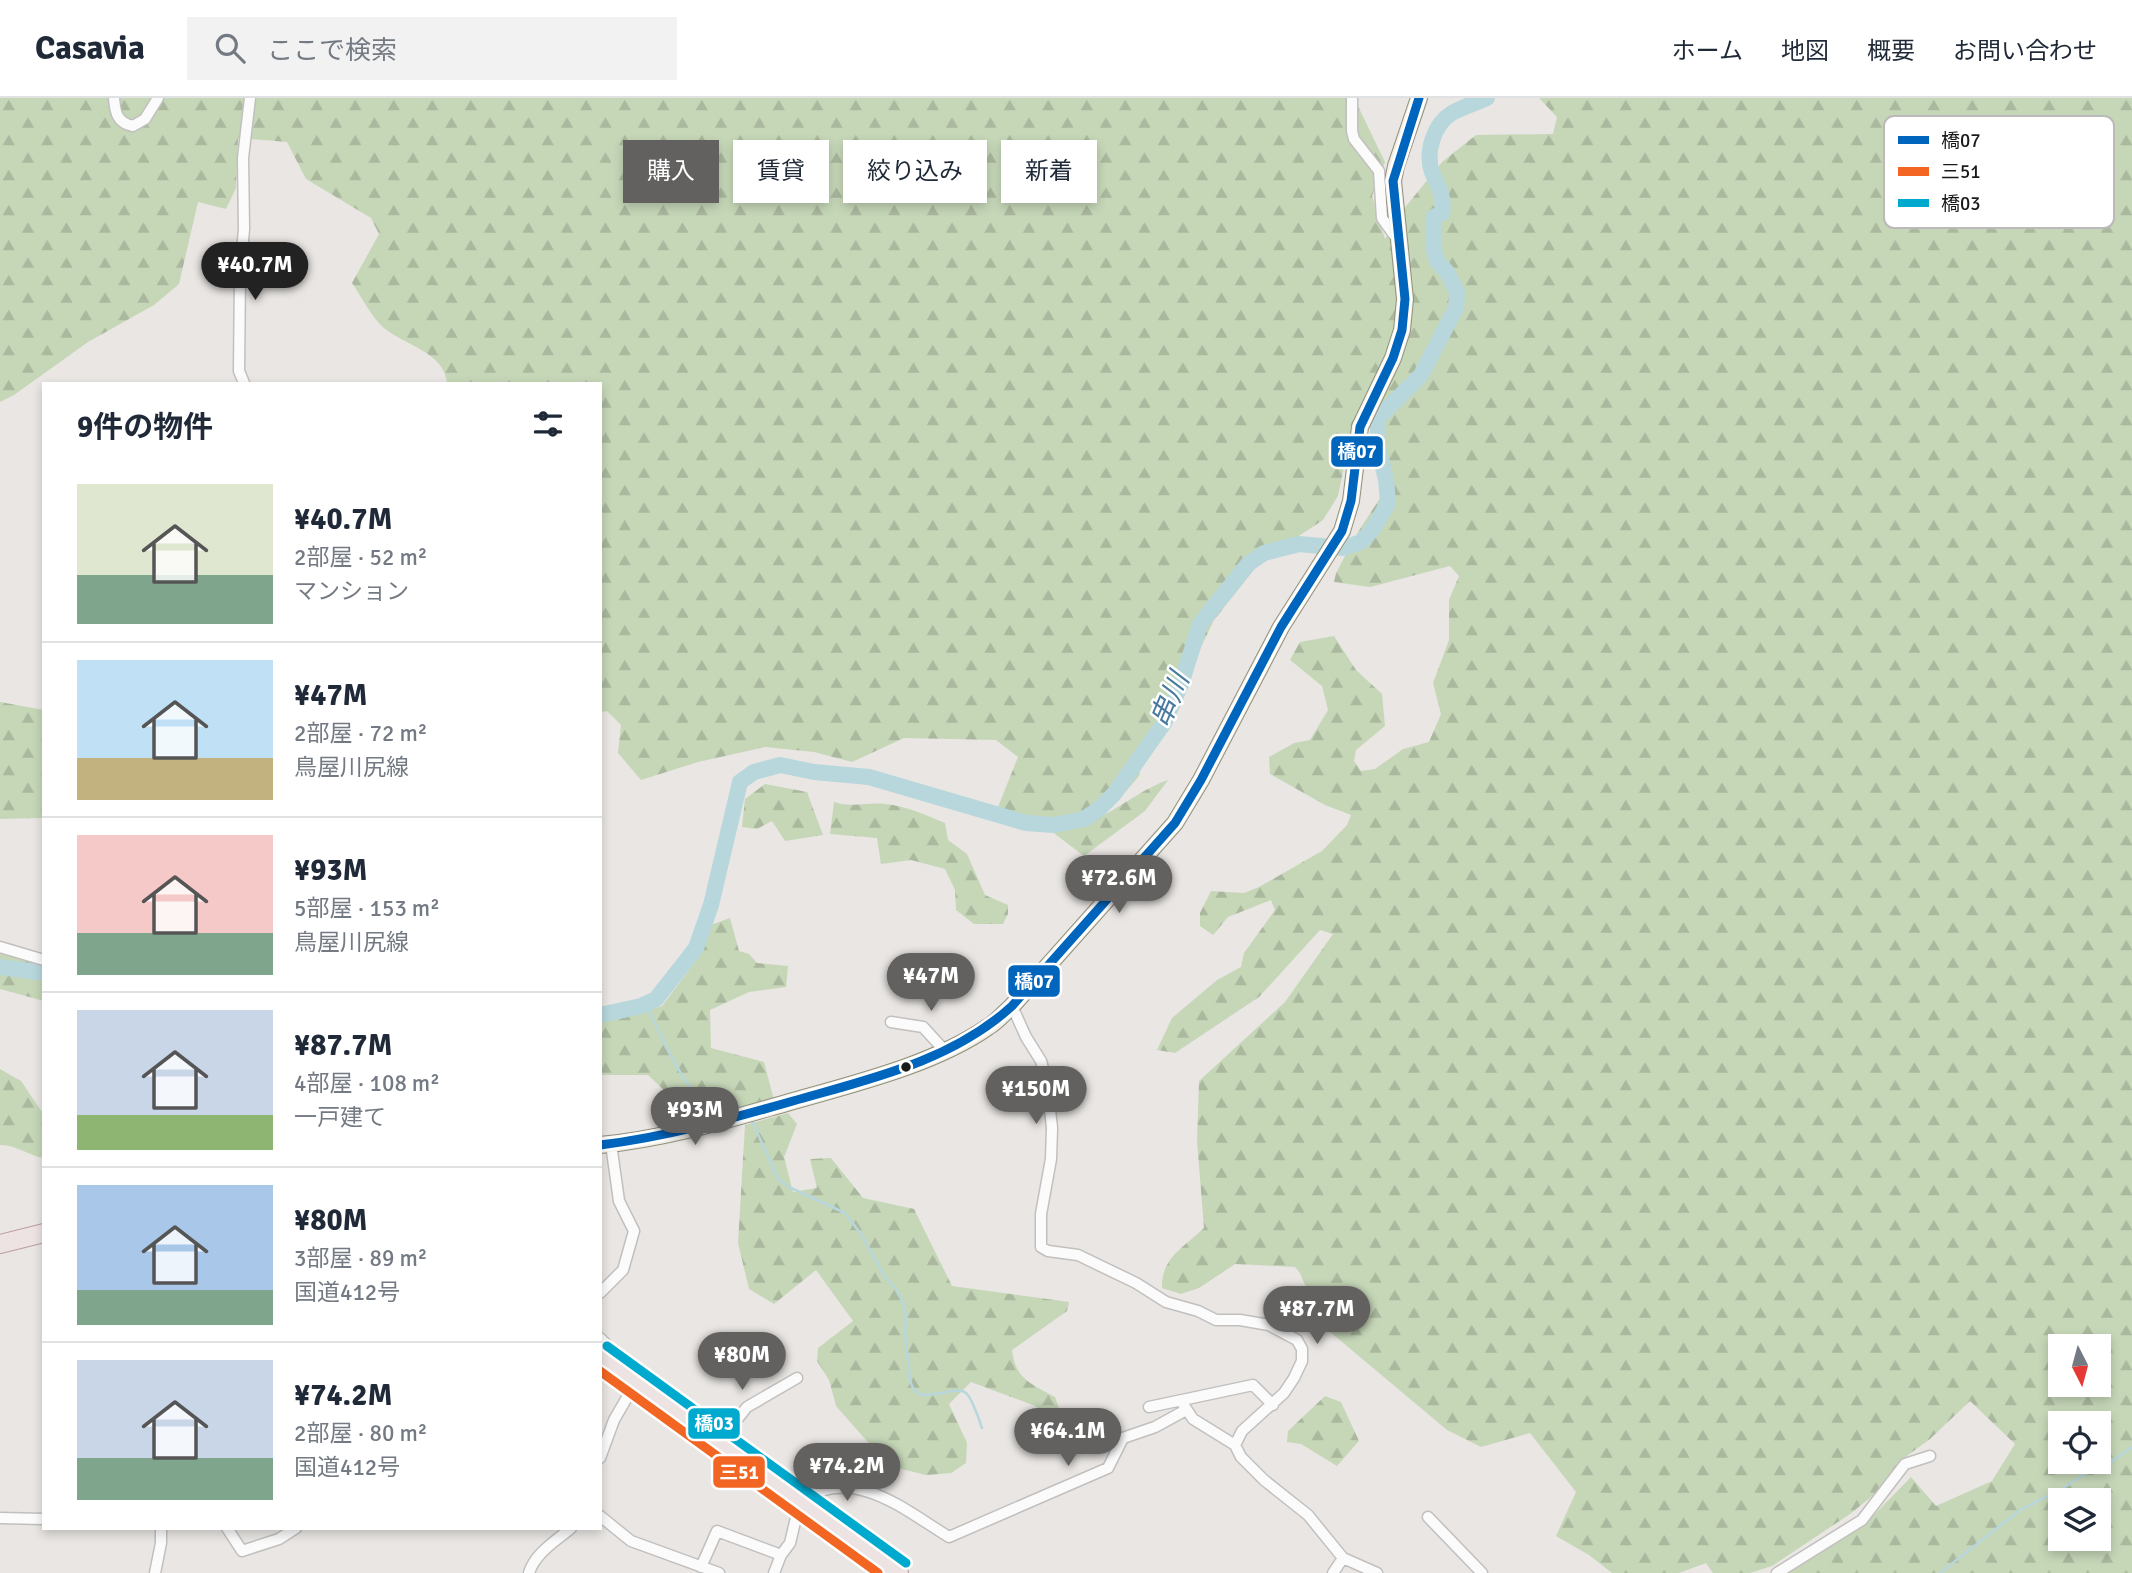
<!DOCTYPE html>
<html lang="ja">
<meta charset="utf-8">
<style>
:root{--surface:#fff;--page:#f2f2f3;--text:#1f2937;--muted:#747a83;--line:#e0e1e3;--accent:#626160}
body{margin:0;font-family:Signika,"Noto Sans JP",sans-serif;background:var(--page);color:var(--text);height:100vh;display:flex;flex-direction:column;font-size:26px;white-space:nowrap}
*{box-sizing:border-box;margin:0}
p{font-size:23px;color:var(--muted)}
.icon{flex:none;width:38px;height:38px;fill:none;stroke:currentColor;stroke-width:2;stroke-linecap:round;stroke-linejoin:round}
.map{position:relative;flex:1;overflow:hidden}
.panel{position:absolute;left:42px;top:284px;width:560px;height:1148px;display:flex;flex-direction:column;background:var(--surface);border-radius:0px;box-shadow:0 4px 10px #0003}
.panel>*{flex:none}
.hud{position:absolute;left:623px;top:42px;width:665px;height:63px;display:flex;gap:14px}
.needle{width:46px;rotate:174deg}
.fabs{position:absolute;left:2048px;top:1236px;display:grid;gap:14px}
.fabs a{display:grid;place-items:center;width:63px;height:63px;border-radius:0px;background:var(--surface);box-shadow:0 4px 10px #0003;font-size:35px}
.price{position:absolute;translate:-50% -60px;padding:0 16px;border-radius:24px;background:var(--accent);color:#fff;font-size:23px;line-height:46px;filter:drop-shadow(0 2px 4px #0008)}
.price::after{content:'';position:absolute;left:50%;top:42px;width:21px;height:16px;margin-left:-10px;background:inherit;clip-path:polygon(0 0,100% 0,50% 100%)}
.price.on{background:#222;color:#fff}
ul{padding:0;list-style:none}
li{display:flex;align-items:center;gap:21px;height:175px;padding:0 35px}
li+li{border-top:2px solid var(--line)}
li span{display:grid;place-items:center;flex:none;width:196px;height:140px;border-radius:0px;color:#555}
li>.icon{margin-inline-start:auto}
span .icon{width:84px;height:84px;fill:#fffc;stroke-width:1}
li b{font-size:30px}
h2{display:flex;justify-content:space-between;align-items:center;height:84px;padding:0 35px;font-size:30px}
.chip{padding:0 24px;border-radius:0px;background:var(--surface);box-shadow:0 4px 10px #0003;font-size:24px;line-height:63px}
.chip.on{background:var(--accent);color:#fff}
header{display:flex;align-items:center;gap:42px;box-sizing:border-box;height:98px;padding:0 35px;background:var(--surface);border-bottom:2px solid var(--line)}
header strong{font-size:33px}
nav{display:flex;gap:38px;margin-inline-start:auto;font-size:24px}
.search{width:490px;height:63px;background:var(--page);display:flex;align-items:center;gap:18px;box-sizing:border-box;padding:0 24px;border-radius:0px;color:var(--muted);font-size:26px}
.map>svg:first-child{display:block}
</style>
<header>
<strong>Casavia</strong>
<div class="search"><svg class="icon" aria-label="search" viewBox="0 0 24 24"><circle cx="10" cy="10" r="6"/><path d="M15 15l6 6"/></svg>ここで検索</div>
<nav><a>ホーム</a><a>地図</a><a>概要</a><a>お問い合わせ</a></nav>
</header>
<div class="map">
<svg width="2132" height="1475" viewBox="0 0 2132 1475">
<defs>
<pattern id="forest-firs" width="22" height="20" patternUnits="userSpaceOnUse" patternTransform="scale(1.75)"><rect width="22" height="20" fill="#c6d7b8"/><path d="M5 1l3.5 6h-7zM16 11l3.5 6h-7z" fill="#aab89e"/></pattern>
</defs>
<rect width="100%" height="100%" fill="#e9e6e3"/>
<path fill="url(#forest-firs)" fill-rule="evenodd" d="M0 0H1354L1385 64 1372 98 1385 141 1403 112 1442 64 1476 37 1553 36 1557 19 1539 0H2132V1475H1782L1874 1417 1911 1379 1936 1408 1992 1383 2015 1346 1970 1303 1930 1341 1904 1360 1876 1395 1850 1416 1772 1468 1750 1475H1713L1706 1465 1679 1475H1612L1589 1457 1556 1438 1576 1394 1530 1335 1481 1349 1447 1332 1323 1228 1300 1175 1295 1169 1235 1166 1199 1190 1181 1196 1162 1190C1161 1160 1184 1149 1204 1130L1197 1043 1199 983 1285 904 1333 836 1320 832 1259 899 1175 955 1157 952 1172 920 1217 882 1241 869 1244 855 1275 812 1271 802 1228 819 1213 837 1200 828V815L1211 793 1244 795 1259 789 1322 753 1347 727 1351 717 1325 707 1270 676 1269 659 1294 645 1310 642 1328 612 1322 588 1290 562 1300 544 1334 538 1356 572 1382 596 1385 628 1356 652 1354 663 1361 673 1375 671 1403 651 1429 644 1441 616 1433 585 1449 542V502L1459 478 1450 468 1370 489 1334 484 1336 475 1358 434 1384 394 1380 310 1354 320 1338 398 1323 422 1261 463 1214 522 1190 572 1182 598 1166 624 1154 650 1141 669 1139 678 1122 698 1060 722 1027 719 998 709 1018 659 996 642 904 640 852 664 814 654 765 649 698 664 641 682 618 655 621 627 607 613 600 614V285H447C444 254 406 248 384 230 371 219 362 199 352 185L379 136 371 120 306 81 287 44 238 40 236 90 226 111 198 104 179 186 154 207 88 244 14 297 0 304ZM2060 1248H2098V1286H2060ZM2060 1325H2098V1363H2060ZM2060 1402H2098V1440H2060Z
M0 604 44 612V719L41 720 0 721Z
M1168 682 1145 713 1084 758 1051 733C1095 734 1128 696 1168 682Z
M765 686 807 694 823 737 785 743 772 723 757 731 742 729 745 701Z
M834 704C852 710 867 704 885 706 906 708 926 717 945 725L948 742 967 756 985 797 1008 807V816L1003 826H974L956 812 955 792 945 771 911 762 881 766 877 740 830 736Z
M730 820 739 853 749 856 757 865 788 868 786 889 749 894 710 912 711 950 764 964 774 1002 695 1022 648 977H600V921H619L662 908 701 856 708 828Z
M0 854 44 865V903L0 891Z
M0 971 21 983 44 1017V1060C29 1058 15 1046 0 1047Z
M788 1015 797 1026 784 1059 793 1094 817 1090 810 1061 831 1060 863 1100 914 1111 952 1188 1069 1204 1067 1213 1012 1252C1015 1281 1032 1286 1055 1299L1064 1325 1033 1307 971 1284 949 1306 967 1345 966 1365 951 1375 926 1377 889 1368 836 1308 829 1282 817 1263 818 1250 853 1223 816 1172 774 1206 749 1191 738 1145 745 1027Z
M1325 1298 1341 1304 1359 1343 1337 1368 1301 1346 1287 1344 1288 1333Z"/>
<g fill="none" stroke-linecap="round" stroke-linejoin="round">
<path stroke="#b7d7dc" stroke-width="2.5" d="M646 906C656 926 684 993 703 1001 714 1007 729 1006 741 1009
M752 1023 778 1081 789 1089 845 1115 861 1136 885 1179 896 1191 903 1204 906 1219 905 1234 910 1283 914 1292 922 1297C966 1295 964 1277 982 1330
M1940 1475 2020 1412 2062 1391 2083 1377 2109 1366 2132 1349"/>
<path stroke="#b7d7dc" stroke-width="16" d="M0 869 44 875
M600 917 641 908 656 901 696 850 711 807 740 684 754 674 780 667 814 674 869 679 1026 725 1054 727 1084 721 1099 711 1114 696 1164 625 1181 586 1200 526 1248 466 1264 455 1299 446 1343 450 1361 444 1373 431 1388 405 1386 381 1378 350V320L1421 277 1456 210 1457 194 1447 174 1437 163 1433 149 1434 119 1442 115C1445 98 1438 89 1432 74 1425 54 1434 26 1452 15 1462 9 1476 5 1487 0"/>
<defs>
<path id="minor" d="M114 0C115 14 117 25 133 28L145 21 158 0
M1352 0V33L1354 41 1379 73 1382 120 1397 141
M244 285 239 273 240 176 244 131 243 60 250 0
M0 849 44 862
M1012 908 1026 939 1041 963 1047 984 1052 1030 1051 1061 1041 1116V1149L1048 1153 1078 1157 1136 1185 1166 1204 1198 1213 1216 1222H1240L1269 1227 1297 1242 1302 1251V1263L1294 1280 1284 1295 1242 1333 1235 1347 1241 1359 1264 1382 1308 1417 1343 1460 1377 1475
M891 924 923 929 945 953
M600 1195 623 1172 634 1133 619 1103 611 1046
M600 1240 606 1246 600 1255
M1183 1306 1193 1321 1235 1347
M1149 1309 1253 1287 1273 1307
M719 1344 747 1309 797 1280
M600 1360 614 1322 636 1284
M600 1418 631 1443 719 1475
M1428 1419 1482 1475
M0 1420 44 1421
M227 1430 242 1453 279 1441 296 1430
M701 1469 717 1433 781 1457
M155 1475 161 1445V1430
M529 1475C535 1455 556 1443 571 1430
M774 1475 781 1457 790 1445 800 1403C854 1367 903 1411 949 1439L1108 1370 1123 1340 1155 1329 1186 1312
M1333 1475 1343 1460
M1777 1475 1862 1422 1905 1366 1930 1358"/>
<path id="secondary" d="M600 1047C663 1041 723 1023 783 1006 848 987 932 968 988 929 997 924 1004 915 1012 908L1175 725 1201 682 1281 529 1342 433 1351 403 1360 329 1393 260 1402 232 1405 201 1393 83 1396 68 1419 0"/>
<path id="trunk" d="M0 1146 44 1135
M600 1258 899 1475"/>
</defs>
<use href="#minor" stroke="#c1c0bf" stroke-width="13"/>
<use href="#secondary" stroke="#92907c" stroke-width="18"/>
<use href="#trunk" stroke="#bd9ba8" stroke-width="20"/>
<use href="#minor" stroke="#fcfbfb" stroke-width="10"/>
<use href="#secondary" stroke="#f2f1e9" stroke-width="16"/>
<use href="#trunk" stroke="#ece3e2" stroke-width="18"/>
<defs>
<path id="bus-1" d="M600 1047C666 1039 730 1021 793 1003 870 981 952 963 1012 908L1175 725 1201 682 1281 529 1342 433 1351 403 1360 329 1393 260 1402 232 1405 201 1393 83 1419 0"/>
<path id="bus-2" d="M600 1273 878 1475"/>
<path id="bus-3" d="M607 1248 906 1465"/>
</defs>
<use href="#bus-1" stroke="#fff" stroke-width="14"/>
<use href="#bus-2" stroke="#fff" stroke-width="14"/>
<use href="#bus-3" stroke="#fff" stroke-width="14"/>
<use href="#bus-1" stroke="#0065bd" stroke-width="9"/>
<use href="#bus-2" stroke="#f26522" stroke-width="9"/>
<use href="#bus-3" stroke="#00a9ce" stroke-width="9"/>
</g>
<circle fill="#1a1a1a" stroke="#fff" stroke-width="2.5" cx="906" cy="969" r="6"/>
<g text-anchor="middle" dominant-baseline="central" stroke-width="5" stroke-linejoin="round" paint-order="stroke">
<g font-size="28" font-style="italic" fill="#487a9f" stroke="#fff">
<text transform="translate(1170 602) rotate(-67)">串川</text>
</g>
</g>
<rect x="1884" y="18" width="230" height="112" rx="10" fill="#fff" stroke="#bababa" stroke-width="2"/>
<rect x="1898" y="38" width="31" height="8" fill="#0065bd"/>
<rect x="1898" y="69" width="31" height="9" fill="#f26522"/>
<rect x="1898" y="101" width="31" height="8" fill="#00a9ce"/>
<g font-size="19" fill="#1a1a1a">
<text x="1941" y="49">橋07</text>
<text x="1941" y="80">三51</text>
<text x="1941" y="112">橋03</text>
</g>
<g stroke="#fff" stroke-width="2.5">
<rect x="1330" y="337" width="54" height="33" rx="7" fill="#0065bd"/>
<rect x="1007" y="866" width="54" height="34" rx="7" fill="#0065bd"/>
<rect x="687" y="1309" width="54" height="33" rx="7" fill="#00a9ce"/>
<rect x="712" y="1357" width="54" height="34" rx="7" fill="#f26522"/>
</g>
<g font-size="19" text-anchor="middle" font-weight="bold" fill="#fff">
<text x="1357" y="360">橋07</text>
<text x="1034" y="890">橋07</text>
<text x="714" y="1332">橋03</text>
<text x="739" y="1381">三51</text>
</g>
</svg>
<div class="fabs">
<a><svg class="needle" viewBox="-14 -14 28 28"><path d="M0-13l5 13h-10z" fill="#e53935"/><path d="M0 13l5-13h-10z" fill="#747a83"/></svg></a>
<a><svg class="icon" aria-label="locate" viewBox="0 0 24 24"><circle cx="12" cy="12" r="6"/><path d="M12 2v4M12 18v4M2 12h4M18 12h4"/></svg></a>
<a><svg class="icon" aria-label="layers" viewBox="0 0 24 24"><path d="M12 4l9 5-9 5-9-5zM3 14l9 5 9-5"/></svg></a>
</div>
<b class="price on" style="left:255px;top:204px">¥40.7M</b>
<b class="price" style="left:1119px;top:817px">¥72.6M</b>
<b class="price" style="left:931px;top:915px">¥47M</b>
<b class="price" style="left:1036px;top:1028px">¥150M</b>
<b class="price" style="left:695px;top:1049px">¥93M</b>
<b class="price" style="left:1317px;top:1248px">¥87.7M</b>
<b class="price" style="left:742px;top:1294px">¥80M</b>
<b class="price" style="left:1068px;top:1370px">¥64.1M</b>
<b class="price" style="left:847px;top:1405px">¥74.2M</b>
<div class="hud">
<a class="chip on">購入</a>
<a class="chip">賃貸</a>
<a class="chip">絞り込み</a>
<a class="chip">新着</a>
</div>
<section class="panel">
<h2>9件の物件<svg class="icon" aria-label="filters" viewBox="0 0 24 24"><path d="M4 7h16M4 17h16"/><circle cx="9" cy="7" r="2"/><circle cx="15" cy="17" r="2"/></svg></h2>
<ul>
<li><span style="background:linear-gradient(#dfe7d0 65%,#7fa58c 0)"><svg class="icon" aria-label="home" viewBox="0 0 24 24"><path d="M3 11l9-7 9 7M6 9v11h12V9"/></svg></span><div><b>¥40.7M</b><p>2部屋 · 52 m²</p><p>マンション</p></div></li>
<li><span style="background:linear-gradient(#bfe0f5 70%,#c2b280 0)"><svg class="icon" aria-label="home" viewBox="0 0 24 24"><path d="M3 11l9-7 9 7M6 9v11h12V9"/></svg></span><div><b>¥47M</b><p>2部屋 · 72 m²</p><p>鳥屋川尻線</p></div></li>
<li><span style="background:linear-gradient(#f6c9c9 70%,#7fa58c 0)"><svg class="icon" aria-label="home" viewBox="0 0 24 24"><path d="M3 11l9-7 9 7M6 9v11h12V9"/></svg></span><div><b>¥93M</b><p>5部屋 · 153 m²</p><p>鳥屋川尻線</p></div></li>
<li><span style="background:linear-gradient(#c9d6e8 75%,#8fb573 0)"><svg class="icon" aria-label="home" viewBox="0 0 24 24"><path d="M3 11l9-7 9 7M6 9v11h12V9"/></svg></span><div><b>¥87.7M</b><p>4部屋 · 108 m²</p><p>一戸建て</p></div></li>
<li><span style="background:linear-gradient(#a9c7e8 75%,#7fa58c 0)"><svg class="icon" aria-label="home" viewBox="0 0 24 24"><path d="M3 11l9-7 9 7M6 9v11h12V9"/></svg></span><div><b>¥80M</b><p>3部屋 · 89 m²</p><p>国道412号</p></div></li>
<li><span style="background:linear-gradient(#c9d6e8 70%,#7fa58c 0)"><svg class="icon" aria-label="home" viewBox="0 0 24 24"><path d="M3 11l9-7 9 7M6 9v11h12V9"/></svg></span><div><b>¥74.2M</b><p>2部屋 · 80 m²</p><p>国道412号</p></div></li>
</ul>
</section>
</div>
